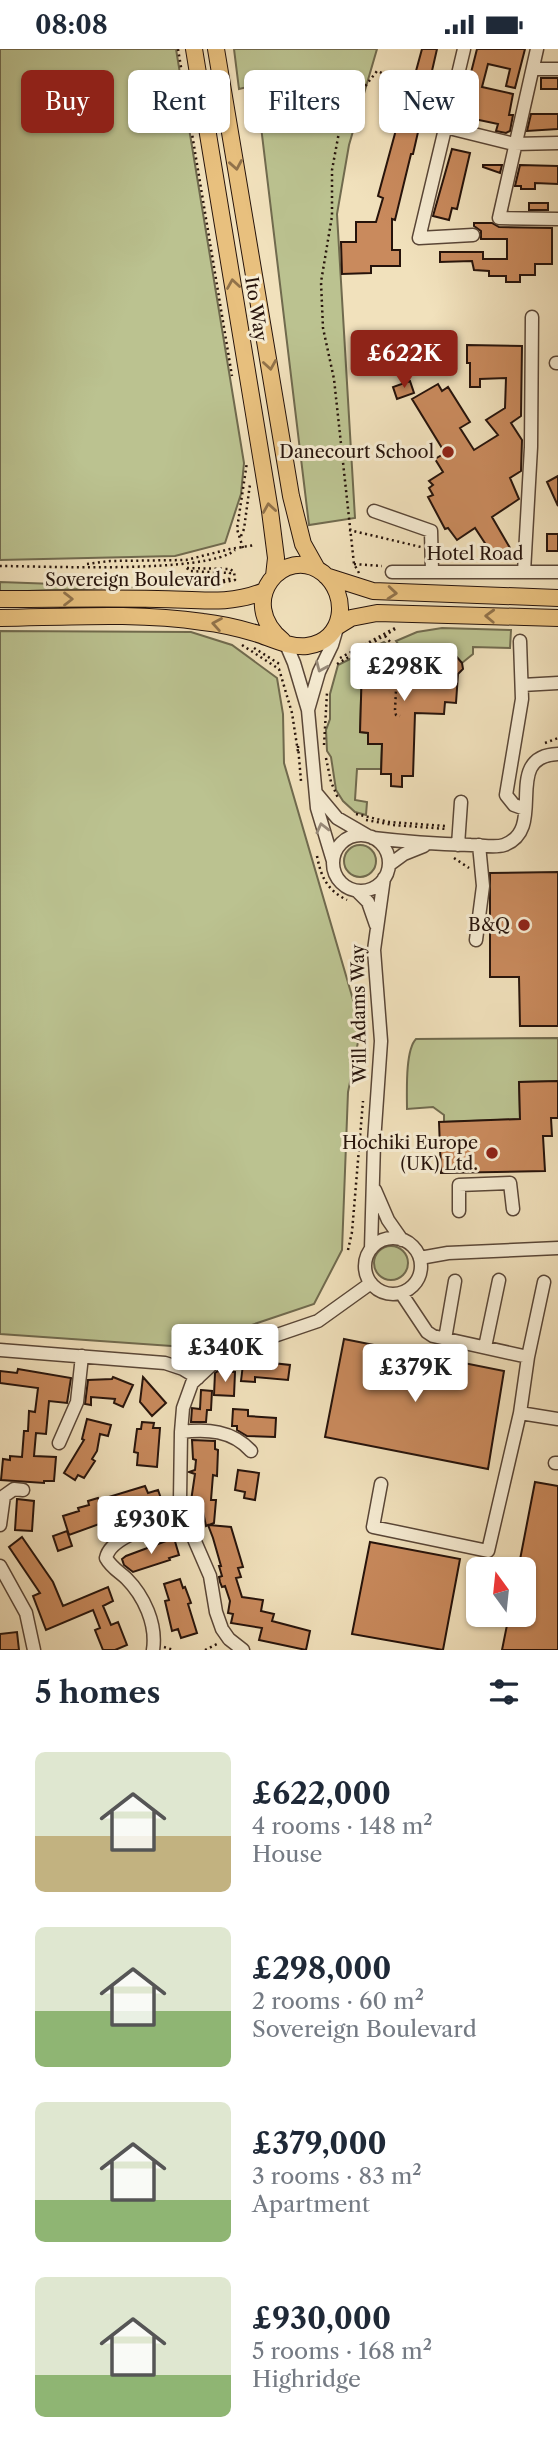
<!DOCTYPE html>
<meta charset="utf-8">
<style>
:root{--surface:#fff;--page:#f6f6f7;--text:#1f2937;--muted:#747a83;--accent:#8f2418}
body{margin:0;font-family:"Libre Caslon Text",serif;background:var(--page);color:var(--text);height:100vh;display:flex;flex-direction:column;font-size:26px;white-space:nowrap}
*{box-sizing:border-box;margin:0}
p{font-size:23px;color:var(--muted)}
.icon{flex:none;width:38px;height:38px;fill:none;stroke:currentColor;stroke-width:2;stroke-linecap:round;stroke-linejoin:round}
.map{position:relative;height:1601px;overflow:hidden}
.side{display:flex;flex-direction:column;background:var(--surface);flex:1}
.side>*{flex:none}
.hud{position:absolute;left:21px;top:21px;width:516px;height:63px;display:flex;gap:14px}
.needle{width:46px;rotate:345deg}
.controls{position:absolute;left:466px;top:1508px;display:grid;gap:14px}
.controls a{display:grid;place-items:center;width:70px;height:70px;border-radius:10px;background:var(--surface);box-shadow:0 2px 5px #0004;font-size:35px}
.price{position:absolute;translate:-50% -60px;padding:0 16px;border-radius:7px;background:#fff;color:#222;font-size:23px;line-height:46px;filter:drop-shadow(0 2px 4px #0008)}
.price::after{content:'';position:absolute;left:50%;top:42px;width:21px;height:16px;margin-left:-10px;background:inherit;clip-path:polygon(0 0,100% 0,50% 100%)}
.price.selected{background:var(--accent);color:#fff}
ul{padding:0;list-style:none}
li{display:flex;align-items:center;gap:21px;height:175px;padding:0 35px}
li span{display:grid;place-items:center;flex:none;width:196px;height:140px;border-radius:10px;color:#555}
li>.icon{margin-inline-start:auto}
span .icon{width:84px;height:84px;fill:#fffc;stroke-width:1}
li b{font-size:30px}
h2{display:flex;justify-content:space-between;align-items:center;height:84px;padding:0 35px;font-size:30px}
.pill{padding:0 24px;border-radius:10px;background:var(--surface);box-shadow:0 2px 5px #0004;font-size:24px;line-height:63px}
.pill.selected{background:var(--accent);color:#fff}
.status{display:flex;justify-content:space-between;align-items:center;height:49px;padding:0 35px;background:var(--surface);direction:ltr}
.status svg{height:19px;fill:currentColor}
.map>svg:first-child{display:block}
</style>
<div class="status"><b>08:08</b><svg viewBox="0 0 49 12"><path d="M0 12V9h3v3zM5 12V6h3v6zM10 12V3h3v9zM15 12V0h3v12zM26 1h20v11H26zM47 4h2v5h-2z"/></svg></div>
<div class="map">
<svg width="558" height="1601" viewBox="0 0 558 1601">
<rect width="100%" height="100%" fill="#f1e1bc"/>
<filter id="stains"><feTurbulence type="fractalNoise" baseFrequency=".00286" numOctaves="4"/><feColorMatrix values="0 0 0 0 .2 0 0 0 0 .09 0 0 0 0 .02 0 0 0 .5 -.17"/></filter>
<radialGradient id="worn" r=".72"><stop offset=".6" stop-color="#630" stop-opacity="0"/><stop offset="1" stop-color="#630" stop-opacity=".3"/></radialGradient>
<path fill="#bbc290" stroke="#706a4e" stroke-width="2" d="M0 0H176L244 414 241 445 225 494 175 507 0 511Z
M234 0H377L349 96 337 165 355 469 309 476 256 36 239 40Z
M0 533 138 538 0 543Z
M442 579 511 581 510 599 473 598V605L462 614 443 608 414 607V601L401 599 396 592 417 583Z
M0 582 191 583 232 596 277 629 283 665 284 714 361 978 348 1043 342 1201 314 1255 186 1298 0 1285Z
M384 593 398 606 397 619H384V605L372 604V617H362L360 683 368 684V695H382L381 720H357L355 751 367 753 366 766 355 763 343 752 336 741 331 708 327 702 326 681 330 670V645L338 616Z
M344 812a16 16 0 1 1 32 0a16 16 0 1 1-32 0Z
M558 989V1032L519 1033 520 1070 444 1073V1066L433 1058 407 1060C407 1044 405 1001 416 990Z
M374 1214a17 17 0 1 1 34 0a17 17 0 1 1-34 0Z"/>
<path fill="#c98a5d" stroke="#26130b" stroke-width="2" d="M422 0H437L413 105H411L395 171 392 170V201H400V217H371V224L342 225 341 193H356V173H376L383 149 378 147 400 66H404Z
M477 0H525L515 39 506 37 510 20 488 15 482 38 513 45 509 66H513L510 82 506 84 496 82 498 75 460 67Z
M541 29H558V40H541Z
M531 65H558V80L527 82Z
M452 100 470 104 457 160 452 159 449 171 433 167Z
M483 116H502L500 124 483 118Z
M520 116 558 117V135L535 134V140H521V137H515Z
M529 154H548V161H529Z
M474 174H492L499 178 552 179V215H535V226H520V233H506V227H489V222L474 221 472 212 440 213V203H483V210H507V190H481V182L474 177Z
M467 296 522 297 521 367 511 374 522 391 521 422 510 429 519 450 492 468 510 499 494 508 475 479 457 491 448 479 445 480 428 448 433 446 429 439 433 436 429 432 443 423 435 410 445 404 412 350 438 335 442 342 448 338 470 373 460 379 474 401 498 386 486 371 505 359 506 329 480 330V338H470V314H467Z
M410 332 414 344 397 350 393 338Z
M558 427V457L547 433Z
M547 485H558V502H547Z
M372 604 406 608 407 604H433V608L456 607 462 614 463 620 458 625 456 654 445 653 444 665 415 664 413 727H402V738L391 737V725H381L382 695H368V684L360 683 362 617H372Z
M558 823V977H520L519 928H490V824Z
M558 1032V1069H551L552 1087H543L545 1122 441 1124 439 1073 520 1070 519 1033Z
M344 1290 504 1322 488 1420 325 1388Z
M244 1307 254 1308 253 1312 290 1316 288 1331 255 1328V1333L241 1332Z
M18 1320 71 1329 67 1354 49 1352 46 1385 36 1384 34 1407 56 1408 54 1432H44V1434L1 1431 3 1410 10 1411V1407L22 1408 24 1382H28L29 1362 35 1363 38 1339 0 1334V1322L17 1324Z
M218 1322 235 1323 234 1347 214 1346 215 1324Z
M113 1328 133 1336 123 1358 114 1354 115 1350 91 1348V1356L85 1355 88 1331 112 1330Z
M143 1328 166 1354 152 1367 140 1353Z
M201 1341 212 1342 211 1361H207L206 1373H191L192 1359 200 1360Z
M233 1360 248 1361V1367L276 1369 275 1388 247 1387 237 1381V1377H232Z
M87 1370 111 1376 108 1387 100 1385 97 1402 92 1410 95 1412 84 1429 78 1426 75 1431 64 1424 84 1391 82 1390Z
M142 1373 154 1374 153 1379H160L157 1418 137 1416 138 1404 134 1403 137 1380H141Z
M192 1391 215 1392V1400L218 1401 217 1427 213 1426 211 1451H216L214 1474 209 1476 231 1478 243 1518 238 1519 241 1528 236 1529 242 1548 263 1551 261 1562 274 1565 272 1572 310 1582 306 1601 259 1591 262 1579 231 1574 233 1565 228 1564 230 1552 225 1537 222 1538 220 1533 219 1528 222 1527 219 1517H221L213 1489 208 1476 206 1477 202 1458H199V1453L191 1452 195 1425 189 1423 195 1421 196 1411 193 1410Z
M238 1421 259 1424 255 1451 244 1449 245 1443 235 1441Z
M535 1433 558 1437V1601H502L509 1566H523V1521H518Z
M145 1437 148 1444 158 1441 164 1458 154 1462 151 1454 100 1470 102 1474 69 1486 63 1467 79 1462 78 1459 89 1456 88 1452 98 1449 99 1451Z
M17 1450 34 1452 32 1482 15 1481Z
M67 1482 72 1497 58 1502 53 1487Z
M22 1488 53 1533 63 1557 108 1538 113 1552 103 1557 111 1576 118 1573 127 1596 115 1601H103L95 1581 100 1579 93 1561 46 1581 33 1547 40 1544 9 1498Z
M174 1489 179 1506 169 1509 170 1511 133 1523 124 1516 122 1510 126 1507Z
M370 1493 460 1510 443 1601 352 1585Z
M180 1530 183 1539 185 1538 191 1554 188 1555 197 1584 181 1589 178 1580 172 1582 165 1552 169 1551 164 1535Z
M17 1583 19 1601H0V1585Z"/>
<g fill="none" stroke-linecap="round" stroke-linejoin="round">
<defs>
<path id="minor" d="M464 0 419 189 473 186
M537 0 499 169 558 170
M533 20H558
M445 78 514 95 558 94
M556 314H558
M374 462 431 482 432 522
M392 523H558
M524 523 531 398 532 268
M520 592 522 650 506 746 514 756 525 760
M285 593 294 614 308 661 317 759 333 812
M522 636 558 634
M308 661 319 623 332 596 337 579
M317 745 337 769 368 787
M333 814a28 28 0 1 1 56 0a28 28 0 1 1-56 0Z
M373 789C406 793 438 795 471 796 481 796 495 799 504 796 549 780 500 707 558 705
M458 796 461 753
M389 816 404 805 424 797
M357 842 368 853 376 876
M476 891 483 837 479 796
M375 1141 388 1171 402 1191
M459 1162V1136L510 1134 513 1160
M365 1217a28 28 0 1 1 56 0a28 28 0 1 1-56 0Z
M371 1200 374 1093 381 992 374 901 384 829
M420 1209 448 1204 558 1199
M445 1290 455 1232
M485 1298 499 1231
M0 1301 165 1314 183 1320 198 1329
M528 1308 544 1233
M520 1364 558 1370
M181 1383C207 1380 232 1381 251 1402
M59 1394 77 1353 82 1307
M555 1414H558
M381 1435 373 1478 488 1502 520 1364 528 1308 433 1287 427 1283 401 1244
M0 1476 4 1447 14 1440 23 1441
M0 1517 26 1564 34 1601
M153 1601C157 1575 144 1547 126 1529 118 1522 111 1518 106 1509 111 1485 162 1475 184 1467
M243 1601 229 1590 222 1580 216 1563 210 1527 184 1467 180 1451 181 1383 183 1359 192 1334 220 1308 236 1300 318 1272 371 1234"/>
<path id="major" d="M194 0 270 462 276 509 274 527
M216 0 291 447 303 495 317 520
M326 527 373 542 558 549
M0 550C52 550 105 549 157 550 194 550 230 557 264 542
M0 569C67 568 136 563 203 573 221 575 238 579 255 584 271 589 290 599 307 597 345 592 350 546 323 524 285 494 234 552 283 592
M338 577 351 569 377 564 558 569"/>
</defs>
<use href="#minor" stroke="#594637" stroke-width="15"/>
<use href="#major" stroke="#26130b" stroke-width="18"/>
<path stroke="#26130b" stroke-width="2.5" stroke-dasharray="2 3.5" stroke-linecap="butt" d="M178 0 232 327
M349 481 421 498
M241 487 244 480 250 435
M243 499 237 480 247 413
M87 515 110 512 186 511 230 500 255 496
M354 515 382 517
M0 517C43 517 208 525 235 501
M187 519 189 522 230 524 229 530 199 537
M187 519 230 520 234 523 235 531 208 536
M359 524 354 515 334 330 323 279 321 233 332 167V121L342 67 377 22 409 35 443 44
M385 587 398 602 395 661 396 666 400 667
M242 596 279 620 292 664 298 703
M254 599 281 616
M340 609 395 579
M337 615 397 579
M545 694 558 689
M324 696 327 644
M298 697 301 732
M326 709 331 733 338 749
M356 765 389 773 446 777
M366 771 393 776 447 780
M317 807C321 828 327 841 347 851
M454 809 469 819
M348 1201 352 1183 363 1052
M164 1598 174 1601
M205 1601 217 1595"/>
<use href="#minor" stroke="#f6ecd3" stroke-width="12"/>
<use href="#major" stroke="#e8c07e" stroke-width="16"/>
</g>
<defs><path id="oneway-chevron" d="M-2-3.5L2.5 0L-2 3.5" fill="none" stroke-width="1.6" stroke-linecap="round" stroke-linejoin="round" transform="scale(1.75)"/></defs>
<g stroke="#91724a">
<use href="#oneway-chevron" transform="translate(236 116) rotate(80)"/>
<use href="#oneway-chevron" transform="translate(233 235) rotate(-99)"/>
<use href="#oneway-chevron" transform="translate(270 316) rotate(81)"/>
<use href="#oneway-chevron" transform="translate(269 459) rotate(-99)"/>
<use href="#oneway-chevron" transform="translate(392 544) rotate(5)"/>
<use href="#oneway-chevron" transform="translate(68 550)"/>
<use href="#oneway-chevron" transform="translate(490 567) rotate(-178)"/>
<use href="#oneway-chevron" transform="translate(217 575) rotate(-170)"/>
</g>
<g stroke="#988a79">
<use href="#oneway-chevron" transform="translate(321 618) rotate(113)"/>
<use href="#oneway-chevron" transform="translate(322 779) rotate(-104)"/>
</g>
<g fill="#8f2418" stroke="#f6ecd3" stroke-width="2.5">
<circle cx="448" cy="403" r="7"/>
<circle cx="524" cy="876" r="7"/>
<circle cx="492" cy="1104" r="7"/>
</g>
<g text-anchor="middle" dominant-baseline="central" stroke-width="6" stroke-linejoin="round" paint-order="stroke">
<g font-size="18" fill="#26130b" stroke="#f6ecd3">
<text transform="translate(256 260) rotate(81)">Ito Way</text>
<text x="475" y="505">Hotel Road</text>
<text x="133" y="531">Sovereign Boulevard</text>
<text transform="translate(359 965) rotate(-91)">Will Adams Way</text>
</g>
<g font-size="18" fill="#26130b" stroke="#f6ecd3" text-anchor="end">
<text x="434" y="403">Danecourt School</text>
<text x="510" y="876">B&amp;Q</text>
<text x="478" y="1094">Hochiki Europe<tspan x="478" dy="21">(UK) Ltd.</tspan></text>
</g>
</g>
<rect width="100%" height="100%" filter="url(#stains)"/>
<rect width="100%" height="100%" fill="url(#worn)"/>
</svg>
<div class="controls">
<a><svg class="needle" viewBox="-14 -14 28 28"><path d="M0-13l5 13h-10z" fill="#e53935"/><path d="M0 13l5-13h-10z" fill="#747a83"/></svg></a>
</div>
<b class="price selected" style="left:404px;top:341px">£622K</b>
<b class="price" style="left:404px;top:654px">£298K</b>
<b class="price" style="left:225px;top:1335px">£340K</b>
<b class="price" style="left:415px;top:1355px">£379K</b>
<b class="price" style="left:151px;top:1507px">£930K</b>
<div class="hud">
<a class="pill selected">Buy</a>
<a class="pill">Rent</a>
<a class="pill">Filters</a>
<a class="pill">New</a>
</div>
</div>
<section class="side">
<h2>5 homes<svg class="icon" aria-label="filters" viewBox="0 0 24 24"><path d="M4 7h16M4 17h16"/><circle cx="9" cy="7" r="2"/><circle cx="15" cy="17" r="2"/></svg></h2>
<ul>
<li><span style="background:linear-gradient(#dfe7d0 60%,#c2b280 0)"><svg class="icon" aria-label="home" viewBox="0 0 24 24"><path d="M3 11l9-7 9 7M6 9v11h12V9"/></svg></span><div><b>£622,000</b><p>4 rooms · 148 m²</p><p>House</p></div></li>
<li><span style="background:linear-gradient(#dfe7d0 60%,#8fb573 0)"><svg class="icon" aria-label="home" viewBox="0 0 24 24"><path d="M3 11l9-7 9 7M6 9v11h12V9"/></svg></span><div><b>£298,000</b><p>2 rooms · 60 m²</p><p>Sovereign Boulevard</p></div></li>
<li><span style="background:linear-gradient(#dfe7d0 70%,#8fb573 0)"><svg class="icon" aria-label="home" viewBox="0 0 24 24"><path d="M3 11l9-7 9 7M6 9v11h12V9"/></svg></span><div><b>£379,000</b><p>3 rooms · 83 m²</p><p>Apartment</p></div></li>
<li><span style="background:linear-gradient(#dfe7d0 70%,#8fb573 0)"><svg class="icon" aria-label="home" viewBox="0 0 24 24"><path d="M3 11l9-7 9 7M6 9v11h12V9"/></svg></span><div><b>£930,000</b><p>5 rooms · 168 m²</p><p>Highridge</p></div></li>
</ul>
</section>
